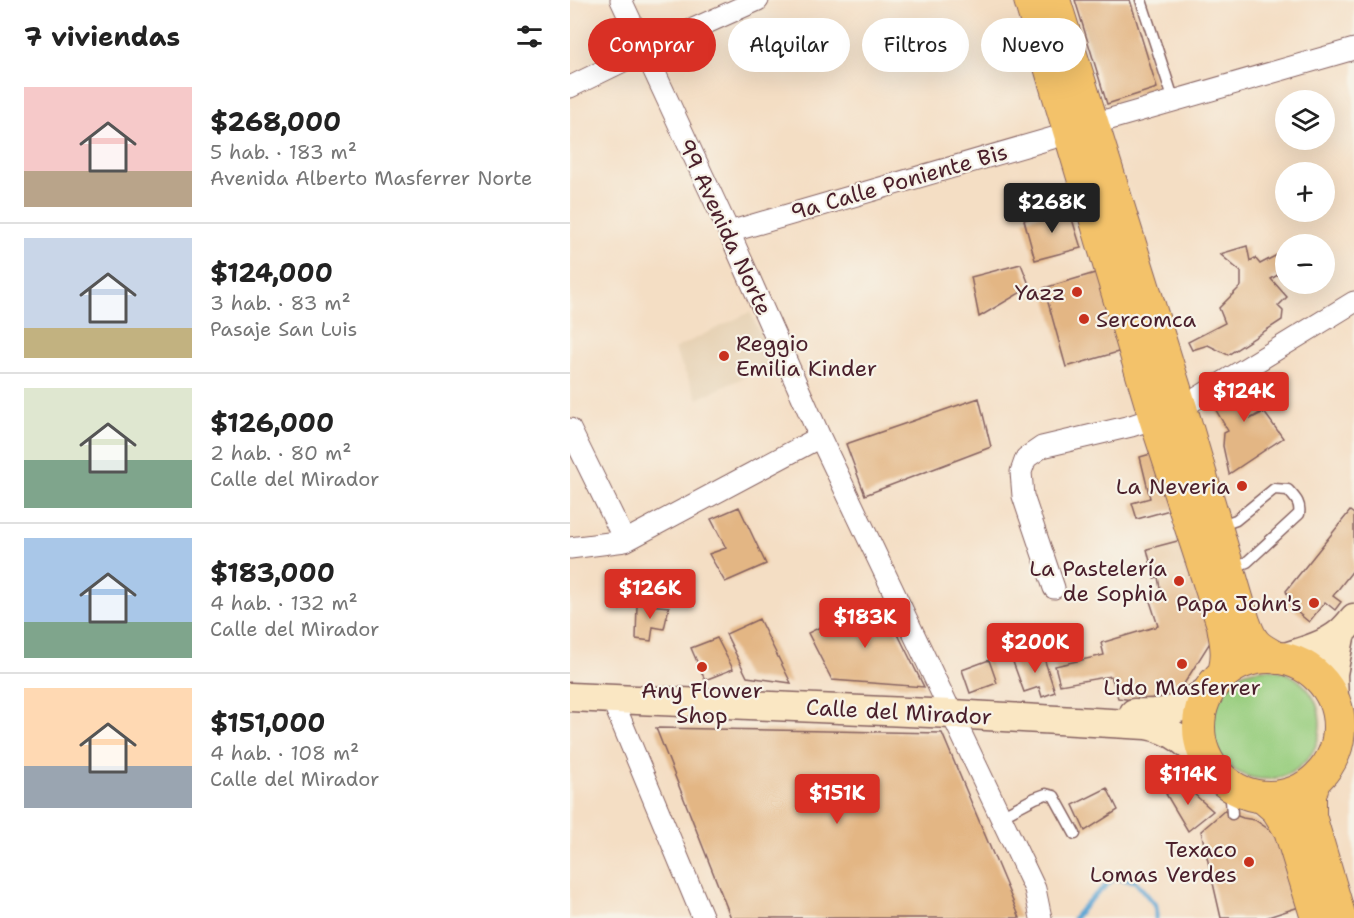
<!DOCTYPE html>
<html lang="es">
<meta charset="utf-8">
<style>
:root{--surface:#fff;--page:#f2f2f2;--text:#222;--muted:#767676;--line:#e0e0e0;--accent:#d93025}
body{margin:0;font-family:"Shantell Sans",sans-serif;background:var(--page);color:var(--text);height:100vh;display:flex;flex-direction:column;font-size:22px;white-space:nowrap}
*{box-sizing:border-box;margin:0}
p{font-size:20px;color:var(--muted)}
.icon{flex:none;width:33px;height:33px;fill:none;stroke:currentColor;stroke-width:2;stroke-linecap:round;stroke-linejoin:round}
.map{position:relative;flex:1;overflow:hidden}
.details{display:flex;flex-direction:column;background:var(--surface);width:570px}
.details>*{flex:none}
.hud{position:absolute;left:18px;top:18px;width:570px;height:54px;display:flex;gap:12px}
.buttons{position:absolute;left:705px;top:90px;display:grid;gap:12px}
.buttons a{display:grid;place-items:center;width:60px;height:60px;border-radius:50%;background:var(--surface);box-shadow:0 6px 24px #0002;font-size:30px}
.price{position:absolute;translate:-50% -51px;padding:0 14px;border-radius:6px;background:var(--accent);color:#fff;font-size:20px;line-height:39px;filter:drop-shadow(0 2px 3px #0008)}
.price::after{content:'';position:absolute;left:50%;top:36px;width:18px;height:14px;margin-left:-9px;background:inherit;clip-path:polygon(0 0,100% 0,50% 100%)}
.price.active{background:#222;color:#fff}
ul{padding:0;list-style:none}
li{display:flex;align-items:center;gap:18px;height:150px;padding:0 24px}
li+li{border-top:2px solid var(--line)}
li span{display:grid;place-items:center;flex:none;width:168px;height:120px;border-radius:0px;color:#555}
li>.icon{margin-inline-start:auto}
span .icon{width:72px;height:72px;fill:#fffc;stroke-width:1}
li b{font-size:26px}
h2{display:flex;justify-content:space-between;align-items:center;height:72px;padding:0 24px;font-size:26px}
.pill{padding:0 21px;border-radius:27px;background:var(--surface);box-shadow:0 6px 24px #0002;font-size:21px;line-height:54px}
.pill.active{background:var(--accent);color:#fff}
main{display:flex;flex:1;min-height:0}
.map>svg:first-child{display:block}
</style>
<main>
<section class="details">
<h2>7 viviendas<svg class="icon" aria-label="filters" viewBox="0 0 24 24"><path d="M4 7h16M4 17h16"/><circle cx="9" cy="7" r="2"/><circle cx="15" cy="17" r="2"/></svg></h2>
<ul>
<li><span style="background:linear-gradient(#f6c9c9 70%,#b9a48a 0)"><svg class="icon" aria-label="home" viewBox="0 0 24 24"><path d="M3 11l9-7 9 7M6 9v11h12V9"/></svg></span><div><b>$268,000</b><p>5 hab. · 183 m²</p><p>Avenida Alberto Masferrer Norte</p></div></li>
<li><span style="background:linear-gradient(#c9d6e8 75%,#c2b280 0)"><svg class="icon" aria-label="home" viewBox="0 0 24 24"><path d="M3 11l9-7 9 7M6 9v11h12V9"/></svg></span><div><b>$124,000</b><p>3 hab. · 83 m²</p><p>Pasaje San Luis</p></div></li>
<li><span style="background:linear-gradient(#dfe7d0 60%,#7fa58c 0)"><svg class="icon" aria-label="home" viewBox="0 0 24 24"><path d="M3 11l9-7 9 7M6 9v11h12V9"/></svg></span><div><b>$126,000</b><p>2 hab. · 80 m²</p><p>Calle del Mirador</p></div></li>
<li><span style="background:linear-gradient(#a9c7e8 70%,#7fa58c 0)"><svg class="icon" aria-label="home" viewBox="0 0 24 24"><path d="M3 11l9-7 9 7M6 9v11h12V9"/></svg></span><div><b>$183,000</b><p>4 hab. · 132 m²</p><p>Calle del Mirador</p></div></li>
<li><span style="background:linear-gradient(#ffd9b3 65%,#9aa5b1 0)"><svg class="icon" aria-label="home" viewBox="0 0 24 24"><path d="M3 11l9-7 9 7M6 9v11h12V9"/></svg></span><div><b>$151,000</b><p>4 hab. · 108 m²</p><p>Calle del Mirador</p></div></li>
</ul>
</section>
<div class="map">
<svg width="784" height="918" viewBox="0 0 784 918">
<rect width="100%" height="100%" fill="#f7f3e8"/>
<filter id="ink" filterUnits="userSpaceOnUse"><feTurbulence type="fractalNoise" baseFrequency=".0167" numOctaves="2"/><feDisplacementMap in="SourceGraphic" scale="12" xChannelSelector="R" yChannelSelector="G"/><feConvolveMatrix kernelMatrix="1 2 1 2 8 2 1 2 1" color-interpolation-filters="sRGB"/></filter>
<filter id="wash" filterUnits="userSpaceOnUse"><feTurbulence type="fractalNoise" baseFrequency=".008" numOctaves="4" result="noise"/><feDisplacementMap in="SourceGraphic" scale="24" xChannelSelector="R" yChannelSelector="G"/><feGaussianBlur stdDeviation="1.35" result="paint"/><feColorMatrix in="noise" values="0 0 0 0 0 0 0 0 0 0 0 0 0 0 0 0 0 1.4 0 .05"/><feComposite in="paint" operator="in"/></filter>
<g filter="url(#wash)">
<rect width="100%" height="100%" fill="#f4dec4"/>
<path fill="#e6d1b4" d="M180 312 204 363 128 399 104 349Z"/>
<path fill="#99ce7f" stroke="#727655" stroke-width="1.5" d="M640 724a55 55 0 1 1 110 0a55 55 0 1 1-110 0Z"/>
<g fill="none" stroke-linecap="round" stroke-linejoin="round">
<path stroke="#5ca6d4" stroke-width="5" d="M504 918 518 902 544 878 565 881 586 906V918"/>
</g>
<g id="blocks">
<path fill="#e3b684" d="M505 0H560L587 88 537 104Z
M498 206 511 248 465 260 454 220Z
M677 246 680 261 685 258 690 264 707 255 716 268V270L701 279 717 297 708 306 713 311 712 320 658 355 638 345 622 350 618 342 655 323 649 308 671 286V272L650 254Z
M451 264 460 287 409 317 401 277Z
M532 271 555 350 496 367 474 288Z
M679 375 698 408 680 419 694 412 713 438 659 474 653 446 654 433 658 431 639 398Z
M409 398 421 447 295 495 276 444Z
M591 451 607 508 567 519 562 503 580 498 570 457Z
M169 507 196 564 155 582 139 554 156 548 141 519Z
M780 511 784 514V569L763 596 771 602 765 610 755 602 739 622 721 607 716 591Z
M619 538 646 633 607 695 587 700 571 701 548 698 541 676 490 685 485 666 534 655 531 643 588 626 579 598 591 594 588 577 584 578 577 549Z
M310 598 354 687 262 680 238 633Z
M67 604 99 607 94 629 83 627 81 641 66 639Z
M189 619 221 683 177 677 156 634Z
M147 638 163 669 135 680 121 648Z
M472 652 485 692 472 697 469 687 454 692 443 662Z
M419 660 427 683 400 693 392 670Z
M86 728 372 733 450 918H161Z
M613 784 643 811 618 831 596 794Z
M537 788 548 810 515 831 503 805Z
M654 811 673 818 685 820 707 835 732 906 695 918H651L631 831Z"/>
</g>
</g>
<g filter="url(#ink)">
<use href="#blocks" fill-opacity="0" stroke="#866261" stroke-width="1.5"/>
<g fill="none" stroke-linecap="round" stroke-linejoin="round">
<defs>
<path id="lane" d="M571 0 604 101
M649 526 666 520 704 489 718 490C725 498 731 503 729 514L677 562 661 568
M660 786 662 814
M431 816 465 798 476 794 484 796 505 834"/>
<path id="street" d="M51 0 159 232 250 437 465 889 471 918
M0 87 74 51 188 0
M523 124 784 49
M159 232 500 133
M611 408 784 302
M0 429 55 541
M0 548 55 541 250 437
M484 588 453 496 451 472 456 458 472 447 561 426 585 418
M42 699 133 918"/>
<path id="secondary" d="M712 658C731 652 754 646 770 633 775 629 780 623 784 618
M0 697 382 714 576 725C607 730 621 747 642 768
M764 701 763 674 771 632
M564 713C599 715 612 709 640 689"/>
<path id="primary" d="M460 0 585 418 653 625C656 644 659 654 654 673
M484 0 611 408 674 622C682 644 686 647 707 658
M629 727a70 70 0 1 1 140 0a70 70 0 1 1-140 0Z
M744 781 740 795V816L770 918
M693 797 707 809 720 830 747 918"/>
</defs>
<use href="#lane" stroke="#866261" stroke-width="13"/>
<use href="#street" stroke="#866261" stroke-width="23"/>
<use href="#secondary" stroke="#866261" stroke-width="31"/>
<use href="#primary" stroke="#866261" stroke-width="34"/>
<use href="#lane" stroke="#fff" stroke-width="10"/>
<use href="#street" stroke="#fff" stroke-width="21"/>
<use href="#secondary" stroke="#fae7c3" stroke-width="28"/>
<use href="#primary" stroke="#f3c26a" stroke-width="32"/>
</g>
</g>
<g fill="#c8321e" stroke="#f7f3e8" stroke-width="2">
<circle cx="507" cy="292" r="6"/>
<circle cx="514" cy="319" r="6"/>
<circle cx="154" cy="356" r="6"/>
<circle cx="672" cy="486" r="6"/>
<circle cx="609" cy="581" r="6"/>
<circle cx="744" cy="603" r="6"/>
<circle cx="612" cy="664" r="6"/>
<circle cx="132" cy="667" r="6"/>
<circle cx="679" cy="862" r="6"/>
</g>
<g text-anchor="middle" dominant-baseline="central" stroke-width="4.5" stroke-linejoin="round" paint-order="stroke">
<g font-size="22" fill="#4a1f2b" stroke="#f7f3e8">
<text transform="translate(329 182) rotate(-16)">9a Calle Poniente Bis</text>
<text transform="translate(155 227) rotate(65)">99 Avenida Norte</text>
<text transform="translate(329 712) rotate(3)">Calle del Mirador</text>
</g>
<g font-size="22" fill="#4a1f2b" stroke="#f7f3e8" text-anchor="end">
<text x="495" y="292">Yazz</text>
<text x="526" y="319" text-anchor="start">Sercomca</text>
<text x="166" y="343" text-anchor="start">Reggio<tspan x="166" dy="25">Emilia Kinder</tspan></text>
<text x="660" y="486">La Neveria</text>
<text x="597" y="568">La Pastelería<tspan x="597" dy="25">de Sophia</tspan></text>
<text x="732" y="603">Papa John's</text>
<text x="612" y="687" text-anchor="middle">Lido Masferrer</text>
<text x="132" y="690" text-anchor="middle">Any Flower<tspan x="132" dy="25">Shop</tspan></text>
<text x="667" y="849">Texaco<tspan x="667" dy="25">Lomas Verdes</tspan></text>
</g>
</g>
</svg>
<div class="buttons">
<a><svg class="icon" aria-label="layers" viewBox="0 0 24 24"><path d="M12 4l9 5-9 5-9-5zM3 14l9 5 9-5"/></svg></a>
<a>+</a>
<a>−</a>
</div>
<b class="price active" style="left:482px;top:234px">$268K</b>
<b class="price" style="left:674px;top:423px">$124K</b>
<b class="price" style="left:80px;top:620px">$126K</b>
<b class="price" style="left:295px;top:649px">$183K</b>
<b class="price" style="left:465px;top:674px">$200K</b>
<b class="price" style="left:618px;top:806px">$114K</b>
<b class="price" style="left:267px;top:825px">$151K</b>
<div class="hud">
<a class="pill active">Comprar</a>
<a class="pill">Alquilar</a>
<a class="pill">Filtros</a>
<a class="pill">Nuevo</a>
</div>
</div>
</main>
